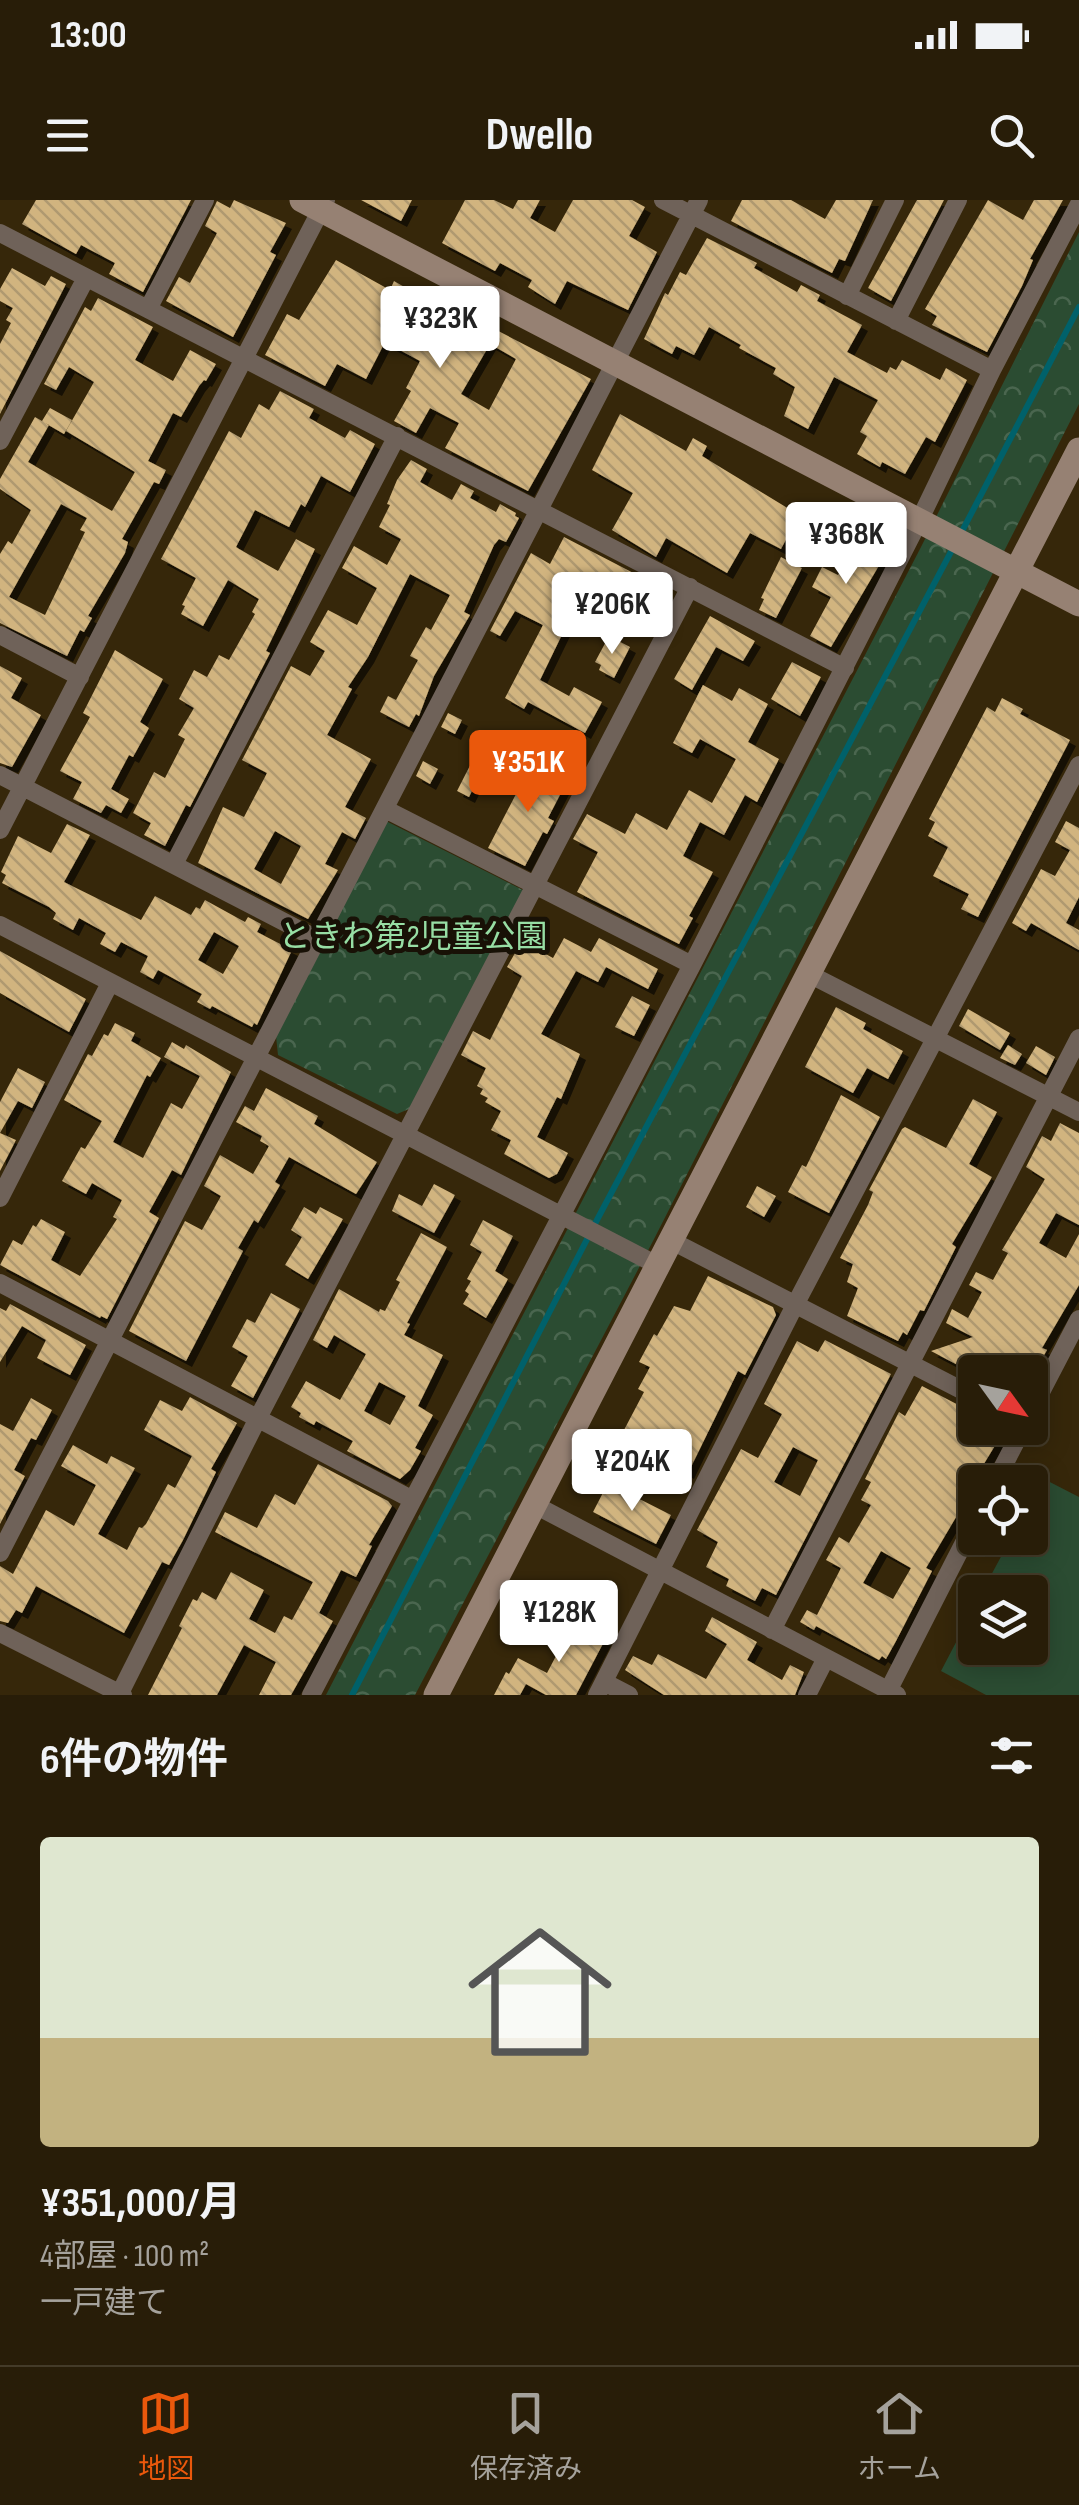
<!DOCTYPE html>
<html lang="ja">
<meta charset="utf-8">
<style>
:root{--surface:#281d08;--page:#302612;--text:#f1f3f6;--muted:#a5a29c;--line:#443b29;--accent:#ea580c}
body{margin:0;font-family:"Sofia Sans Condensed","Noto Sans JP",sans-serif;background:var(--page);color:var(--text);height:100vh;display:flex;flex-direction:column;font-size:38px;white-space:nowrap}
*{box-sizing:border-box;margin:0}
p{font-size:32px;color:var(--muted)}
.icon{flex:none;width:55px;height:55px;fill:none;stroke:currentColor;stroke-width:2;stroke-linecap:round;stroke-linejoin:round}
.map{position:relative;height:1495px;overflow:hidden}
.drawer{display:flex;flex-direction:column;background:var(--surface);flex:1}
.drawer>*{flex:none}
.needle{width:65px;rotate:123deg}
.tools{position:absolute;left:958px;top:1155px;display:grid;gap:20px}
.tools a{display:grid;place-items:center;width:90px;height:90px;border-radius:10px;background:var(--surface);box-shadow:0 5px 25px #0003,0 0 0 2px var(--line);font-size:50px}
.price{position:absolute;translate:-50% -85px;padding:0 22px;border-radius:10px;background:#fff;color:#222;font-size:32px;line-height:65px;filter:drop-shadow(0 2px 5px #0008)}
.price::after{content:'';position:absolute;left:50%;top:60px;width:30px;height:22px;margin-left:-15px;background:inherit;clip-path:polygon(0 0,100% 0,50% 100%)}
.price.active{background:var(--accent);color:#fff}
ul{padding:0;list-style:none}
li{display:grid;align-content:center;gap:20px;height:530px;padding:0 40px}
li+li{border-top:2px solid var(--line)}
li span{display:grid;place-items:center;height:310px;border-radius:10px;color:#555}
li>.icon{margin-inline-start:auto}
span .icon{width:180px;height:180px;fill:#fffc;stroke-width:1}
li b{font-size:42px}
h2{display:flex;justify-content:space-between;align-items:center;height:120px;padding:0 40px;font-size:42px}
.status{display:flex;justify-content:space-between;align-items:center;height:70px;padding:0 50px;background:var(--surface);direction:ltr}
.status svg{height:28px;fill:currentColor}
header{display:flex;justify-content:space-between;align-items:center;height:130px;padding:0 40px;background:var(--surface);font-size:45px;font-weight:700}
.dock{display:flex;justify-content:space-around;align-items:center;height:140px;border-top:2px solid var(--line);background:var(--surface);font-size:28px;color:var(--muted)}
.dock a{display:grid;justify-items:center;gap:5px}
.dock .active{color:var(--accent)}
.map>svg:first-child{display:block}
</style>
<div class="status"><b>13:00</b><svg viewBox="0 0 49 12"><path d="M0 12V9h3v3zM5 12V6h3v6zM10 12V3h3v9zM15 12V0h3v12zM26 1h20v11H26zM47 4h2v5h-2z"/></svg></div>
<header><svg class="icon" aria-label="menu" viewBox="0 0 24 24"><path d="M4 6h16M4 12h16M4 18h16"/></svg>Dwello<svg class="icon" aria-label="search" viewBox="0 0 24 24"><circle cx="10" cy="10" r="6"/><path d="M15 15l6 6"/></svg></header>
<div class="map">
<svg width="1079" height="1495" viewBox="0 0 1079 1495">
<defs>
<pattern id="park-crowns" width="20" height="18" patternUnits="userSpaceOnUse" patternTransform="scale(2.5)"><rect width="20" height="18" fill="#2b4c32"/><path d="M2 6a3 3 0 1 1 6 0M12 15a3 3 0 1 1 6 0" fill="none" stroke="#4a664f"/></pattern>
<pattern id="building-back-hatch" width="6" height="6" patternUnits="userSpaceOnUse" patternTransform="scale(2.5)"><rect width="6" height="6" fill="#d1b47f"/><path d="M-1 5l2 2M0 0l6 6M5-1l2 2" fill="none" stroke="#af9970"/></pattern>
<filter id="shadow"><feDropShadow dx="6" dy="6" stdDeviation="0" flood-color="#0009"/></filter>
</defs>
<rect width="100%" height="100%" fill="#36270a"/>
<path fill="url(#park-crowns)" d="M1079 32V204L653 1041 415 1495H326L920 349Z
M386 621 525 691 409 909 397 914 278 855 276 836Z"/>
<path fill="#2b4c32" d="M1042 1278 1079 1297V1495H986L941 1471 975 1406V1448H1030V1392H982L1011 1338H1030V1301Z"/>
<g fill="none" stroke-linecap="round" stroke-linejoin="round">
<path stroke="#00616a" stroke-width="6" d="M959 337 1079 107
M352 1495 598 1018 953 348"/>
</g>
<path fill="url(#building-back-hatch)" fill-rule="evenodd" filter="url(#shadow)" d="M36 0H191L143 92 109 74 115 63 81 45 76 54 22 24Z
M234 0 286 23 270 52 276 55 233 137 166 101 179 77 190 83 207 52 217 33 205 26 217 1 230 8Z
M361 0H412L401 21Z
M465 0H494L513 9 518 0H540L530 18 555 32 573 0H632L645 7 629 36 657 52 628 110 567 81 555 104 528 87 532 80 500 63 495 71 442 43Z
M742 0H791L825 19 836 0H873L845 61 839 59 832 73 731 21Z
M917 0H944L891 101 868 88Z
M988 0 1023 20 1034 0H1063L1030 59 1033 60 1022 86 987 152 932 125 937 116 925 109Z
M707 38 757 63 754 68 797 92 801 85 820 95 817 101 862 125 847 152 887 173 890 167 896 170 902 160 940 180 946 168 967 180 935 242 926 237 905 274 882 262 880 267 857 254 867 236 860 232 878 200 834 177 808 229 784 216 795 187 773 174 776 168 739 148 741 145 709 127 694 155 676 146 672 154 644 139 665 93 668 95 680 72 686 75Z
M336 60 390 90 394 81 413 92 400 116 433 134 448 105 591 179 528 291 445 248 459 223 430 208 416 233 394 221 411 191 406 188 420 161 385 142 366 179 337 164 325 186 265 155 287 114 299 120ZM490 144 516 159 489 210 461 194Z
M12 68 45 86 51 76 66 84 0 214V144L11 123 6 120 13 108 0 101V89Z
M98 98 153 127 135 160 173 181 190 150 216 164 206 181 204 180 199 186 181 217 173 213 148 261 166 270 159 284 154 282 122 339 128 342 125 353 88 416 92 418 84 432 80 430 67 456 0 423V354L8 341 12 344 31 310 0 289V279L35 217 42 221 50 208 72 220 64 234 45 223 49 225 28 262 112 311 135 272 66 231 94 182 69 167 56 190 44 184 85 107 91 111ZM61 304 87 318 80 330 85 332 45 415 9 397Z
M280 191 314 209 309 218 345 238 350 230 375 244 350 292 321 276 305 307 301 304 289 327 255 310 236 347 239 349 278 371 296 339 315 349 266 451 270 453 190 607 186 605 165 646 144 635 151 623 133 613 154 572 165 578 185 539 178 535 194 508 179 499 194 470 207 477 219 455 229 460 255 414 252 412 259 399 228 380 203 426 181 414 185 406 182 405 196 378 161 359 229 231 241 238 259 204 269 210Z
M620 214 686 251 693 238 707 246 702 256 799 315 781 349 750 333 727 373 666 338 656 357 612 330 633 293 592 270Z
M411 260 427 269 420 282 452 300 461 284 474 291 470 298 496 312 500 304 516 313 515 316 519 318 506 342 499 339 494 345 464 412 470 415 434 476 419 516 416 514 409 527 380 512 388 496 396 500 418 460 410 456 426 427 431 430 450 395 410 374 368 457 348 487 352 489 327 535 371 559 345 607 366 618 355 639 342 632 325 664 338 670 308 719 198 663 223 607 244 617 267 573 242 560 291 466 310 476 325 451 310 442 328 410 357 425 377 388 342 368 354 346 387 365 401 339 379 327 390 305 387 304 397 280ZM275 631 301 646 281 684 254 669Z
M861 333 887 347 882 356 884 357 831 447 810 436 831 397 812 387 822 367 838 375Z
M564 337 645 379 643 381 670 396 658 418 623 400 606 431 573 412 540 480 569 496 574 487 602 502 585 533 528 502 524 509 505 498 543 425 515 411 500 436 490 431 531 353 550 364Z
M781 357 802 368 776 418 759 410 764 399 761 398Z
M710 416 755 441 743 461 716 447 692 490 674 479Z
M609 436 630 447 614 478 599 470 601 465 595 462Z
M115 450 163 479 140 522 149 528 133 557 129 555 111 589 129 599 121 613 106 605 101 613 73 599 82 582 60 571 90 517 83 513Z
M792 462 821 477 800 516 771 499Z
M0 466 22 478 11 498 41 515 12 567 0 563Z
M703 485 732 501 739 488 768 504 748 542 779 559 757 602 745 595 724 635 700 622 683 656 713 672 689 716 693 718 679 744 577 692 598 652 573 639 587 614 625 634 636 613 667 630 689 590 712 603 736 559 700 539 692 553 673 543Z
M1002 498 1023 509 1020 514 1070 540 978 717 961 709 969 694 933 676 948 647 928 636 935 622 929 619 987 507 995 512Z
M448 513 462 520 455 534 441 527Z
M485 536 496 542 469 597 457 591Z
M423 561 438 569 430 584 416 576Z
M540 563 563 576 558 584 564 587 548 618 554 621 547 634 543 632 525 666 488 648 530 567 536 570Z
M1066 621 1079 628V697L1066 723 1079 730V750L1031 723 1026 731 1012 723 1041 669 1055 676 1070 650 1055 642Z
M67 624 90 635 64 682 141 720 155 696 191 715 196 707 200 709 205 700 245 722 248 717 261 724 257 732 292 750 257 825 254 823 252 827 212 806 210 809 197 802 202 794 158 770 153 779 140 772 148 756 121 742 115 752 100 744 106 733 79 718 73 730 53 719 56 713 49 707 2 683 6 675 1 672 18 636 51 653ZM214 732 239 746 223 774 198 760Z
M564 738 591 752 599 738 658 769 648 789 606 767 598 782 576 771 541 834 580 854 561 899 557 897 537 937 568 953 557 974 549 978 504 954 511 940 491 930 501 911 485 902 488 898 480 894 483 889 477 886 486 868 461 855 473 831 490 840 522 776 507 767 522 741 553 758Z
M0 751 86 799 69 832 0 793Z
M632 796 650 805 634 836 615 827Z
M836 807 866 823 863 829 903 851 888 879 867 868 853 893 805 867Z
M968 809 1010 833 1000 850 959 826Z
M115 823 135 833 131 841 161 858 150 877 147 875 113 942 143 958 171 903 182 909 200 876 164 857 172 842 184 849 186 845 231 872 181 975 172 970 149 1012 159 1018 107 1119 101 1116 100 1118 0 1065 13 1040 22 1045 33 1025 36 1027 41 1019 65 1032 51 1060 80 1076 117 1019 113 1017 122 1000 92 983 86 994 62 981 81 947 85 949 102 921 64 900 88 854 92 856 104 834 108 836Z
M1008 845 1022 854 1015 865 1000 858Z
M1036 846 1055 857 1046 875 1026 863Z
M18 868 45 882 32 908 18 901 0 933 16 940 0 971V902Z
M266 888 318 916 314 924 377 962 356 994 289 957 275 982 280 985 258 1023 254 1020 238 1048 243 1051 186 1161 129 1131 185 1021 202 1030 221 996 204 986 220 955 253 974 269 946 260 941 262 936 236 922 245 906 254 911Z
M841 895 880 917 829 1013 788 992 802 965 806 967Z
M973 899 997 912 969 964 992 977 952 1044 956 1047 924 1111 920 1110 907 1135 903 1132 898 1141 847 1116 858 1088 847 1082 853 1064 840 1058 868 1005 873 992 869 990 902 929 905 927 946 948Z
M1060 923 1079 933V1025L1056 1013 1039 1043 1066 1058 1079 1034V1085L1042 1148 1047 1150 1034 1172H971L931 1151 973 1137 946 1123 952 1109 968 1118 982 1092 969 1085 976 1072 993 1080 1008 1053 1002 1050 1045 979 1026 967 1042 936 1051 941Z
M434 984 455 995 434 1033 392 1011 399 994 422 1006Z
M757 986 776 996 764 1017 746 1007Z
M304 1007 316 1014 320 1007 343 1019 308 1079 285 1065 302 1037 291 1030Z
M483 1020 513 1036 495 1071 508 1079 486 1118 463 1104 469 1094 465 1091 471 1081 467 1079 482 1052 470 1045Z
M421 1033 447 1047 407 1123 410 1124 404 1135 443 1155 418 1206 433 1215 415 1248 421 1251 410 1270 400 1279 347 1251 353 1241 316 1221 314 1225 299 1217 301 1213 291 1207 306 1181 340 1200 366 1154 334 1135 327 1148 313 1140 339 1089 379 1112 380 1109 385 1111 400 1082 396 1080ZM379 1182 406 1196 390 1225 364 1211Z
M708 1076 773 1107 776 1115 745 1175 738 1171 688 1273 648 1252 643 1261 637 1258 628 1274 605 1262 610 1254 604 1237 624 1230 644 1192 638 1189 650 1167 639 1162 654 1134 657 1136 674 1106 690 1111Z
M271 1093 300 1109 253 1198 231 1186 248 1156 232 1147 247 1119 255 1123Z
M10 1104 86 1145 70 1175 37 1158 46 1140 22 1126 0 1162V1108L6 1111Z
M825 1140 891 1174 776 1395 762 1388 755 1401 726 1386 729 1379 706 1367 718 1342 697 1330 741 1249 758 1258 782 1214 764 1204 797 1141 818 1152ZM793 1247 818 1260 800 1296 774 1282Z
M922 1186 970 1211 961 1228H992L1002 1234 982 1267 985 1268 926 1368 932 1371 896 1441 886 1459 882 1456 879 1460 816 1426 814 1430 800 1422 807 1410 817 1415 841 1368 826 1360 839 1337 849 1343 871 1305 861 1300 871 1282 865 1279 899 1212 905 1216ZM881 1351 911 1368 893 1399 863 1383Z
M190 1197 237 1223 211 1269 216 1272 183 1340 169 1365 162 1362 124 1433 36 1386 22 1413 16 1410 8 1423 0 1421V1366L13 1374 46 1310 74 1326 96 1285 61 1266 73 1245 107 1264 111 1256 135 1268 98 1334 127 1350 139 1327 142 1328 146 1324 168 1284 175 1288 192 1256 144 1230 160 1200 182 1211Z
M31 1198 52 1210 36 1240 31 1238 14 1270 25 1276 0 1324V1224L13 1231Z
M318 1264 388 1301 392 1306 369 1345 372 1346 356 1377 341 1370 319 1413 333 1421 291 1495H259L276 1462 244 1445 217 1495H148L182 1428 179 1426 193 1399 197 1401 202 1392 216 1400 231 1372 264 1390 249 1419 275 1433 284 1416 292 1420 313 1382 215 1332 225 1312 257 1328 275 1294 295 1305Z
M608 1283 671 1315 656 1344 593 1312Z
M712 1417 757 1442 747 1460 782 1480 790 1465 804 1472 795 1495H664L625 1470 633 1456 652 1465 658 1454 706 1479 727 1444 705 1431Z
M576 1418 608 1434 576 1495H546L526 1484 520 1495H494L506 1472 509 1474 518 1458 547 1473Z"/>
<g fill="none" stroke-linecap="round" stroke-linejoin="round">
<path stroke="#6f6259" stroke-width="18" d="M663 0 992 170
M0 33 845 468
M847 96 895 0
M148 109 205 0
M896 121 958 0
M0 241 86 78
M0 435 80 477
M0 575 317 739
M385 609 692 765
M0 630 326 0
M174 664 397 236
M0 725 657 1065
M809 774 1079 912
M0 998 110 783
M670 1040 975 1197
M0 1083 411 1299
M1030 1213 1079 1119
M995 1282 1023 1228
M535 1305 897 1495
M0 1353 699 0
M772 1430 1079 838
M0 1433 123 1495
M604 1482 629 1495
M888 1491 975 1321
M120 1493 258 1218 690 387
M311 1495 692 765 920 319 992 170 1079 4
M597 1495 795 1105 1079 565
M807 1495 826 1458"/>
<path stroke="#968173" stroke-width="25" d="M302 0 1079 404
M436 1495 1079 250"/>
</g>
<g text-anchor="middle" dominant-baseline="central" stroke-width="10" stroke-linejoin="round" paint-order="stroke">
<g font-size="32" fill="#97dea4" stroke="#181106">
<text x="413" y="737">ときわ第2児童公園</text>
</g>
</g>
</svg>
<div class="tools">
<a><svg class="needle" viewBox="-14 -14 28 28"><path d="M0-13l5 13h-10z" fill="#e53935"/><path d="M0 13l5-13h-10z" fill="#a5a29c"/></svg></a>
<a><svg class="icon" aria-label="locate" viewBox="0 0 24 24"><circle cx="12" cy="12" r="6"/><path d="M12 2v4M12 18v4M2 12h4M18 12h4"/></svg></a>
<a><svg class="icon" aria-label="layers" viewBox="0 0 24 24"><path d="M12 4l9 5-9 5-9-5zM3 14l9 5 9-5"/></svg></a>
</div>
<b class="price" style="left:440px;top:171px">¥323K</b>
<b class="price" style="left:846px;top:387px">¥368K</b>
<b class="price" style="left:612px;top:457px">¥206K</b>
<b class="price active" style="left:528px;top:615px">¥351K</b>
<b class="price" style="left:632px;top:1314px">¥204K</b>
<b class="price" style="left:559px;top:1465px">¥128K</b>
</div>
<section class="drawer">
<h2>6件の物件<svg class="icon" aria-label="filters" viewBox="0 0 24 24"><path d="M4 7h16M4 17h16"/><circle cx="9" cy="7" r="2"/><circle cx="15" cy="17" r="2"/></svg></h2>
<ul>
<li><span style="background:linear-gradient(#dfe7d0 65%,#c2b280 0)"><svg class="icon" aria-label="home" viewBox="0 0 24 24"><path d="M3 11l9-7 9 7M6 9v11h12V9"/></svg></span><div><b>¥351,000/月</b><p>4部屋 · 100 m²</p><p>一戸建て</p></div></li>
</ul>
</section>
<nav class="dock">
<a class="active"><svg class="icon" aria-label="map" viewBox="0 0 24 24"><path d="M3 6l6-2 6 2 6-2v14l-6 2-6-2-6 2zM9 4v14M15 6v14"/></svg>地図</a>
<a><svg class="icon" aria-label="saved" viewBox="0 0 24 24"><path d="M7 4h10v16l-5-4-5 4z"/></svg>保存済み</a>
<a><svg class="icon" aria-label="home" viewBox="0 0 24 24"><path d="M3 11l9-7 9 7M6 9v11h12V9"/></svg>ホーム</a>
</nav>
